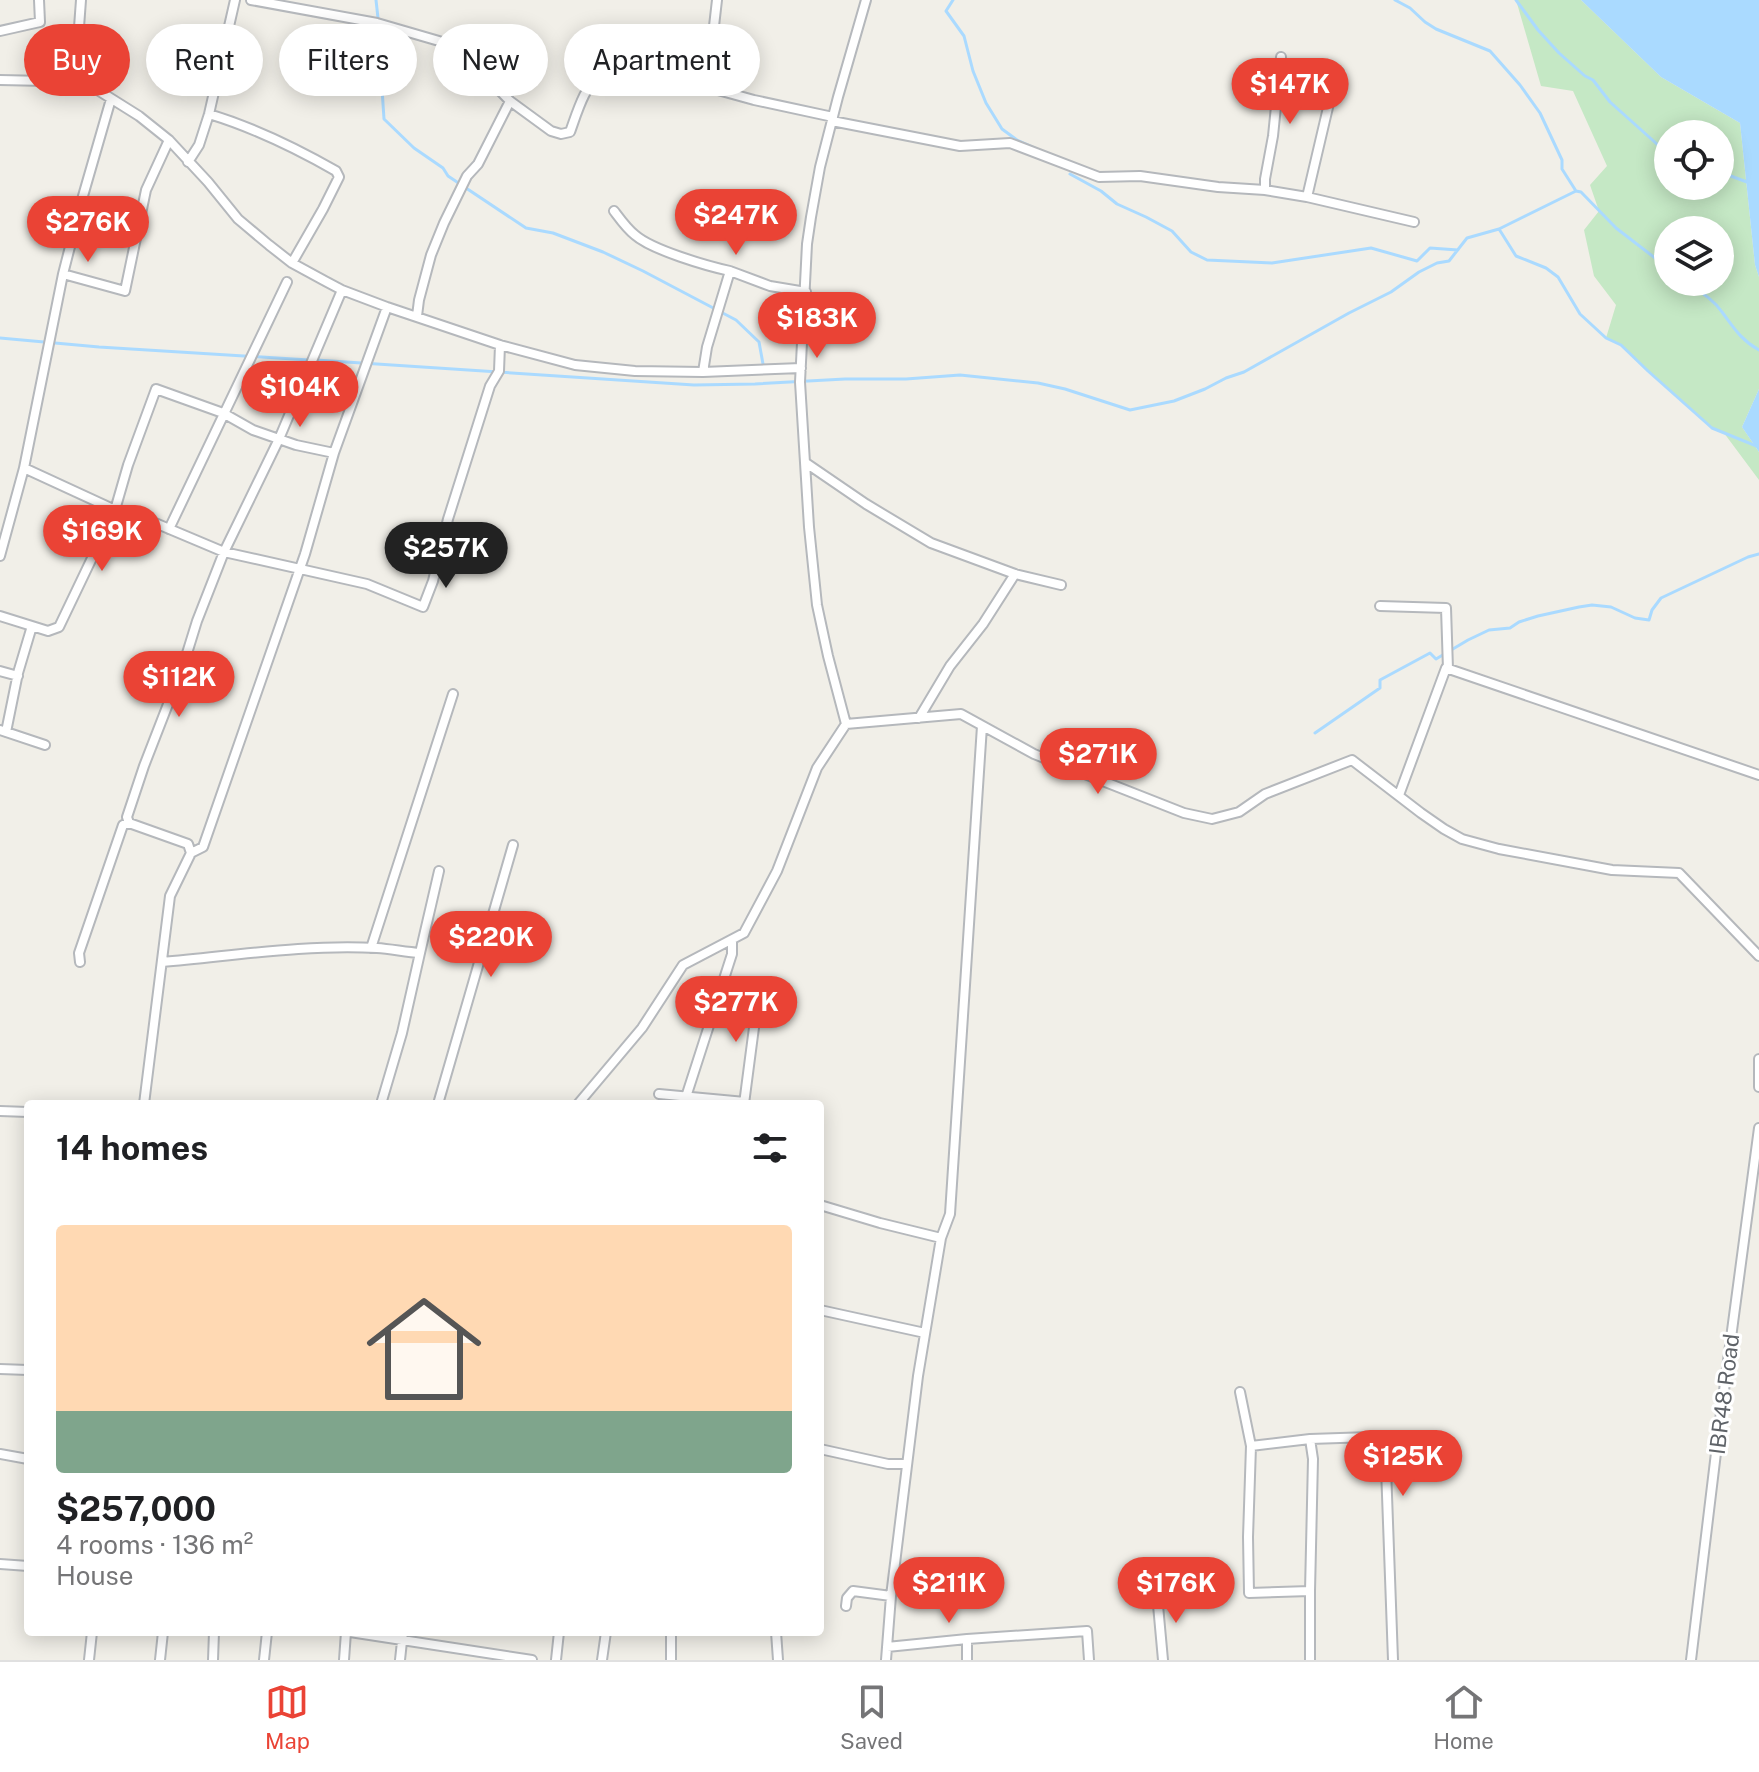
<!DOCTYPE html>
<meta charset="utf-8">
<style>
:root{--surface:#fff;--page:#f2f2f2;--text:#202124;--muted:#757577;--line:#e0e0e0;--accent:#ea4335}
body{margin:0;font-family:"Public Sans",sans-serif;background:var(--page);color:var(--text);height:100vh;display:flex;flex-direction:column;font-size:30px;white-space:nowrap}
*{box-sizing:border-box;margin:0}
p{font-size:26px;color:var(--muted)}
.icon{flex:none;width:44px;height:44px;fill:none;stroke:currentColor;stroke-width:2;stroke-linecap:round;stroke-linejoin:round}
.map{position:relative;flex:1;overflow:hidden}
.sheet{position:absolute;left:24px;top:1100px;width:800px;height:536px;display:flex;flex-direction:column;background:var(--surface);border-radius:8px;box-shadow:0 4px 20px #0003}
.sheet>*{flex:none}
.top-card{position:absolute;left:24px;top:24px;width:800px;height:72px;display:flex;gap:16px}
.controls{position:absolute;left:1654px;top:120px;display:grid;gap:16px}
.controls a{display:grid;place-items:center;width:80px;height:80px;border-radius:50%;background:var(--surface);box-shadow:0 4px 20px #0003;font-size:40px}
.price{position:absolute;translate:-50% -68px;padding:0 18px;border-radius:28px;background:var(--accent);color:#fff;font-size:26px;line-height:52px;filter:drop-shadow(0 2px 4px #0008)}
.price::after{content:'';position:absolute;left:50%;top:48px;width:24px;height:18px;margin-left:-12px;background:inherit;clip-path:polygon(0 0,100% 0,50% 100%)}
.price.selected{background:#222;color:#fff}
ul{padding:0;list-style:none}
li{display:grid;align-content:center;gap:16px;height:424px;padding:0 32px}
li+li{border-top:2px solid var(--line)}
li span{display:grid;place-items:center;height:248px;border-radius:8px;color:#555}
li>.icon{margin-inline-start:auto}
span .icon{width:144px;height:144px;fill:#fffc;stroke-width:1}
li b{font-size:34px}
h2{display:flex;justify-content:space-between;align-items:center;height:96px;padding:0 32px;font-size:34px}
.pill{padding:0 28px;border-radius:36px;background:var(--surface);box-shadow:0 4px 20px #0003;font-size:28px;line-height:72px}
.pill.selected{background:var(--accent);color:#fff}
.dock{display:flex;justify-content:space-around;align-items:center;height:112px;border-top:2px solid var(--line);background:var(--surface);font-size:22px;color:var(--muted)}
.dock a{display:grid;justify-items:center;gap:4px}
.dock .selected{color:var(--accent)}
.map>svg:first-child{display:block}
</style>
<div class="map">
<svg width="1759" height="1660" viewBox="0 0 1759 1660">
<rect width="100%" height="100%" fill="#f1efe8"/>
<path fill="#c5e8c5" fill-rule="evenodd" d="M1516 0H1581L1661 77 1740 123 1755 265 1759 277V389L1742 427 1759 452V480L1724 433 1712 428 1648 371 1621 345 1606 338 1616 305 1594 276 1584 230 1599 211 1590 185 1607 166 1573 91 1541 86ZM1668 134H1720V186H1668ZM1668 230H1720V282H1668Z"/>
<path fill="#aadaff" d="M1581 0H1759V277L1755 265 1740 123 1661 77Z
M1759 389V452L1742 427Z"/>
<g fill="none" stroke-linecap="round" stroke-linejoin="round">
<path stroke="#aadaff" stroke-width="3" d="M376 0 378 18
M953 0 946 11 964 36 973 71 986 103 1002 129 1017 140 1037 149
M1395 0 1410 8 1425 22 1436 29 1490 51 1520 85 1540 113 1562 160V169L1576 191
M1516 0 1538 30 1559 53 1585 76 1593 80 1610 102 1668 154
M378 28 384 119 414 148 443 168 448 176 526 228 553 233 603 252 643 271 736 320 759 342 763 364
M1720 172 1747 182
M1070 174 1101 191 1117 204 1146 217 1172 231 1191 252 1207 260 1272 263 1371 248 1417 261 1430 248 1458 250
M1499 229 1516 256 1546 268 1558 277 1580 314 1606 338 1621 345 1648 371 1712 428 1759 447
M1686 282C1699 291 1713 299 1722 312 1734 328 1741 340 1759 350
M0 338 99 347 309 360
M316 360 694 385 755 384 845 379H906L960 375 1038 383 1065 389 1130 410 1174 401 1205 389 1226 378 1244 372 1349 313 1391 292 1419 272 1437 263 1449 261 1467 238 1499 229 1576 191 1581 192 1616 228 1668 268
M1315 733 1380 688V680L1430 653 1436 659 1468 640 1489 630 1510 628 1519 622 1538 616 1579 607 1592 605 1611 607 1635 618 1649 620 1652 610 1661 598 1748 557 1759 554"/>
<defs>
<path id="minor" d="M251 0 377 23 439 41 462 52 510 101 551 131 561 134 570 132C576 116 585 83 601 75L707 87 754 100 833 117
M0 31 40 22 39 0
M78 41 81 0
M0 80 46 81 74 83 96 89 139 116 169 140 208 182 238 219 269 245 292 263 325 281 342 290 387 307 500 345 575 365 635 371 703 372 801 368
M707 87 717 0
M111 99 83 196 63 274 125 291 146 190 169 140
M209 114C255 128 294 147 336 171L339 177 323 209 292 263
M832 121 960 146 1010 143 1099 177 1140 176 1218 187 1265 190 1307 197 1414 222
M188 162 199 145 209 114 235 0
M1265 190V179L1273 136 1281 57
M1307 197 1330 99 1339 72
M614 211C620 219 627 229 635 235 652 250 707 266 730 271L707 347 703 372
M730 271 770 286 806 292
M417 316 419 300 431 255 444 223 467 176 478 164 510 101
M806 463 866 504 931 543 1015 574 1061 585
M24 468 115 510 128 465 156 389 223 413 253 430 296 445 334 453
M169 529 287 282
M0 556 24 468 63 274
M1380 606 1446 608 1448 669
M0 616 48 631 59 627 115 510 148 520 224 552 367 584 423 607 433 581 448 519 490 386 499 371 500 345
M0 671 18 676
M919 718 950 666 983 624 1015 574
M846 724 828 656 817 605 809 527 800 382 807 244 811 217 820 167 838 97 866 0
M0 730 45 745
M6 732 18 673 32 626
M1399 795 1446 668 1759 775
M191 853 188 844 129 823 127 817 144 766 184 663 197 621 224 552 279 439 342 290
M371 948 453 694
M420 953 439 871
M80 962 79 953 123 825 129 823
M162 962C233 956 305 944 377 948 391 949 406 952 420 953L402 1033 381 1104
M719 991 758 997 744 1104
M1759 1059V1087
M659 1094 745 1102
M686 1097 732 954V940
M144 1104 170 896 191 853 203 847 305 554 334 453 387 307
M438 1104 513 845
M578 1104 642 1028 683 965 744 933 777 871 817 768 846 724 961 714 1034 754 1184 813 1212 819 1239 812 1265 794 1352 760 1421 813 1444 829 1462 839 1499 849 1612 870 1679 873 1759 956
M0 1111 28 1112
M820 1205 880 1223 941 1238
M820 1310 925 1333
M0 1369 28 1370
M1240 1392 1251 1446 1248 1537 1249 1593 1310 1591V1660
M1310 1439 1370 1437 1385 1440 1393 1660
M1251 1446 1310 1439 1313 1459 1310 1591
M820 1449 888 1464H907
M0 1454 28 1459
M0 1564 28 1566
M1157 1594 1163 1660
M846 1606 847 1598 853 1591 891 1596
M350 1632 532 1660
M671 1632V1660
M776 1632 778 1660
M967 1639 1087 1631 1089 1660
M887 1647 967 1639V1660
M89 1660 92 1632
M160 1660 163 1632
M213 1660 214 1632
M264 1660 267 1632
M344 1660 346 1632
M400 1660 403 1632
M556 1660 559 1632
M602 1660 606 1632
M886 1660 891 1596 918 1376 941 1238 950 1214 982 726
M1691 1660 1719 1428 1759 1128"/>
</defs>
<use href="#minor" stroke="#b5b8bc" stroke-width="12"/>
<use href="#minor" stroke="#fff" stroke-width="8"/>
</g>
<g text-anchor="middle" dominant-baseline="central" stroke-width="6" stroke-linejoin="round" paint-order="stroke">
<g font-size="22" fill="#5f6368" stroke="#fff">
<text transform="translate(1724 1394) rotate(-83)">IBR48 Road</text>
</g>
</g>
</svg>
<div class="controls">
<a><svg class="icon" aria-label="locate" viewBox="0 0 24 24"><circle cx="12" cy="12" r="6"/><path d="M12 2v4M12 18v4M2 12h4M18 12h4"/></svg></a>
<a><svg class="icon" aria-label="layers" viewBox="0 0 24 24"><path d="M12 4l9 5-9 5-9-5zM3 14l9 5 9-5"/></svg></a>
</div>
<b class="price" style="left:1290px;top:126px">$147K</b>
<b class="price" style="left:736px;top:257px">$247K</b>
<b class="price" style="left:88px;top:264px">$276K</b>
<b class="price" style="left:817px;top:360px">$183K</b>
<b class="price" style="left:300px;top:429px">$104K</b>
<b class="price" style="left:102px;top:573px">$169K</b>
<b class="price selected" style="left:446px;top:590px">$257K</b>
<b class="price" style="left:179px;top:719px">$112K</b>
<b class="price" style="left:1098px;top:796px">$271K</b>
<b class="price" style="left:491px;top:979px">$220K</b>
<b class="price" style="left:736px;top:1044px">$277K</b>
<b class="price" style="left:1403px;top:1498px">$125K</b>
<b class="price" style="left:949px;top:1625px">$211K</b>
<b class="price" style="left:1176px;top:1625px">$176K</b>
<div class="top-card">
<a class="pill selected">Buy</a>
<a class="pill">Rent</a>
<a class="pill">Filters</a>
<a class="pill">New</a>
<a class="pill">Apartment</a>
</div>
<section class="sheet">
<h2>14 homes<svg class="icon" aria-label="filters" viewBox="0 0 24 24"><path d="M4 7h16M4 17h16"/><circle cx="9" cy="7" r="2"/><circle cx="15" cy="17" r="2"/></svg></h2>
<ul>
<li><span style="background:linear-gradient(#ffd9b3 75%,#7fa58c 0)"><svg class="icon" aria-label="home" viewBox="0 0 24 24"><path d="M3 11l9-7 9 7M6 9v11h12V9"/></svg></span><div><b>$257,000</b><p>4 rooms · 136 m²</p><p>House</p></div></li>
</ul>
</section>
</div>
<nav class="dock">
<a class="selected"><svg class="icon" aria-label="map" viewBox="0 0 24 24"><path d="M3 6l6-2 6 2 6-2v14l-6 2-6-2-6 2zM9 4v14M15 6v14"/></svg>Map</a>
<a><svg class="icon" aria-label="saved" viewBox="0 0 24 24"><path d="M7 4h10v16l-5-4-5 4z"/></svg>Saved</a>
<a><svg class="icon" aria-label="home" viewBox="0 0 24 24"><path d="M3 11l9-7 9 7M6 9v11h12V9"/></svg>Home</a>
</nav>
